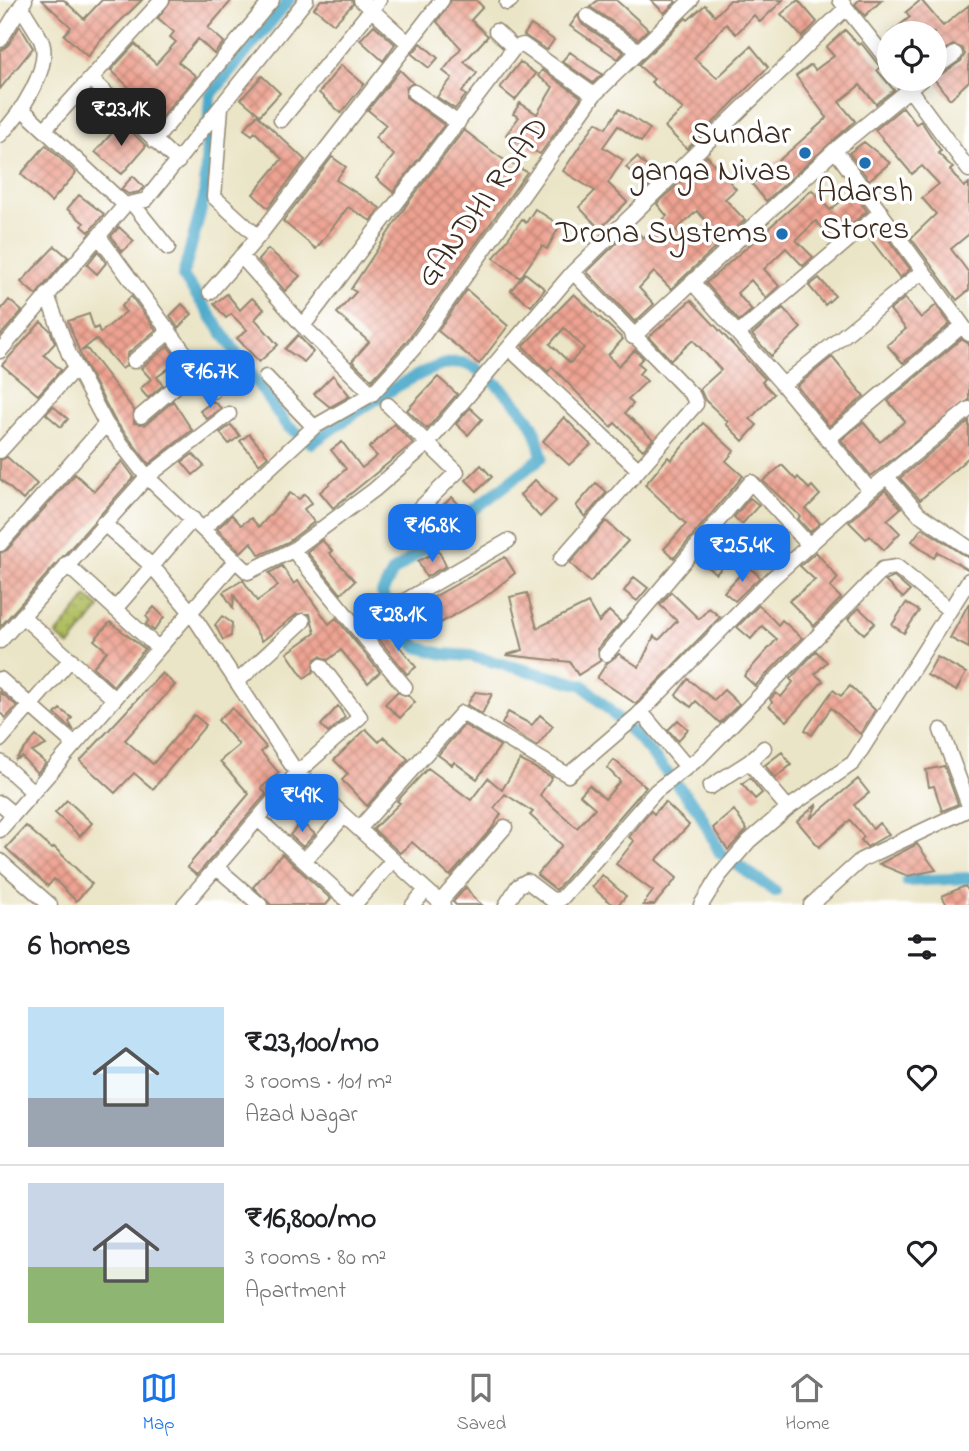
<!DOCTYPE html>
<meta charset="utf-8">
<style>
:root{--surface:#fff;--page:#f6f6f6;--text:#202124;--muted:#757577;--line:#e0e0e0;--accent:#1a73e8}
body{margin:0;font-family:"Indie Flower",sans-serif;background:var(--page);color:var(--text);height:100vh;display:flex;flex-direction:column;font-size:26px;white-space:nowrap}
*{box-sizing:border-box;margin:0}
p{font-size:23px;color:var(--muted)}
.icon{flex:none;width:38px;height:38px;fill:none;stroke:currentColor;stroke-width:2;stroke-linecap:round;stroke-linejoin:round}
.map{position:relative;height:905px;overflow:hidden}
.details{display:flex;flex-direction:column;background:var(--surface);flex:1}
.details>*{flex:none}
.fabs{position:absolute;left:877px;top:21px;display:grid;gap:14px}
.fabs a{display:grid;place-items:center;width:70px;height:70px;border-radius:50%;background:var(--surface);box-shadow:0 4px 18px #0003;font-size:35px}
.price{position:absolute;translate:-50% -60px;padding:0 16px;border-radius:14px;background:var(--accent);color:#fff;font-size:23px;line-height:46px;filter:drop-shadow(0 2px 4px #0008)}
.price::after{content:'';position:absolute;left:50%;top:42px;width:21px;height:16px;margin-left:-10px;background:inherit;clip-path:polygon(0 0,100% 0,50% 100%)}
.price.selected{background:#222;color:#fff}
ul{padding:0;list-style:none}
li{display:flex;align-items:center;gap:21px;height:175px;padding:0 28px}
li+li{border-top:2px solid var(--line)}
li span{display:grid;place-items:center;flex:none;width:196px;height:140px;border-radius:0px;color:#555}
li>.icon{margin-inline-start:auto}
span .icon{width:84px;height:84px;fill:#fffc;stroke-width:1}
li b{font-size:30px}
h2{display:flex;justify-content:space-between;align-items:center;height:84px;padding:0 28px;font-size:30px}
.dock{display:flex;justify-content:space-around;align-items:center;height:98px;border-top:2px solid var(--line);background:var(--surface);font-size:19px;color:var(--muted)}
.dock a{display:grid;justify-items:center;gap:4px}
.dock .selected{color:var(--accent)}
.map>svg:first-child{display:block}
</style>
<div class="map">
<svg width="969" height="905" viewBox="0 0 969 905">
<defs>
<pattern id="park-dots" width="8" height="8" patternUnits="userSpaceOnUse" patternTransform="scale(1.75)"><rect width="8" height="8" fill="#b0be61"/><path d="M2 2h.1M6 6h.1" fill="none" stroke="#909b4f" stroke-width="1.8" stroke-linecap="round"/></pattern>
<pattern id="building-cross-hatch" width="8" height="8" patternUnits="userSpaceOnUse" patternTransform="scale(1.75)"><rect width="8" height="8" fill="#eea392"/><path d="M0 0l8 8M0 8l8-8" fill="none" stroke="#c28577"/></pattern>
</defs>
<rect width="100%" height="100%" fill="#fff"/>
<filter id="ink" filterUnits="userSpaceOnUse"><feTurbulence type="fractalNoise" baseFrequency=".0143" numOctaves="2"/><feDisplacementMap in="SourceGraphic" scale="14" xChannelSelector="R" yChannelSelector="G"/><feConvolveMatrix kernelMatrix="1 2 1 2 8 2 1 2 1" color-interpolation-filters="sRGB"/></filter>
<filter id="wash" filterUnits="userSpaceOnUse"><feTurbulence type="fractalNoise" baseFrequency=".00686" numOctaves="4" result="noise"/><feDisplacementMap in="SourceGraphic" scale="28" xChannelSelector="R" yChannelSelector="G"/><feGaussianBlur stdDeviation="1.57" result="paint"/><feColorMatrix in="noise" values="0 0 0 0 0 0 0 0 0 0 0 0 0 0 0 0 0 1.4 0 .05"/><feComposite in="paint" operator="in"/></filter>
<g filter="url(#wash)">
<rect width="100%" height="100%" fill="#ebe5c7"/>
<path fill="url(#park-dots)" stroke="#767440" stroke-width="2" d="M87 597 100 608 69 646 56 635Z"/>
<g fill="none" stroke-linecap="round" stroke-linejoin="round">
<path stroke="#4ca9ca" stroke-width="12" d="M289 0 210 96 204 198 183 276 287 426 312 443C339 424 431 356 462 363 478 366 495 382 506 393 531 420 534 420 542 457L393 572 382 593 397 628 418 647 443 654 471 656 583 685 638 738 699 811 720 853 775 891
M907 881 969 878"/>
</g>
<g id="blocks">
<path fill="url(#building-cross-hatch)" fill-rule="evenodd" d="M42 0H64L84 19 102 0H142L97 44 88 57 64 35 71 27Z
M171 0H232L208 28 224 42 214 54 198 39 178 62 196 76 154 126 137 110 144 102 111 70 135 44 156 64 176 42 170 37 174 32 158 18Z
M321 0H352L353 4 334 24 314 8Z
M451 0H476L483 7 471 20 488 36 464 62 477 73 462 92 466 95 455 109 437 97 452 78 443 71 461 48 437 22Z
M598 0H616L648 29 638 39 590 7Z
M651 0H674L676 2 664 13Z
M730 0H783L760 22 754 15 736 34 726 24 694 58 717 78 751 46 768 67 687 149 665 127 683 109 651 82 654 79 638 65 686 18 688 20 705 5 715 16Z
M798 0 817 22 802 37 781 14Z
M859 0H882L865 16 855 4Z
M921 0 943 26 969 5V81L950 99 934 79 961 61 965 54 962 48 953 45 934 57V33H890L910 17 906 12Z
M578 15 582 24 624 52 618 59 570 26Z
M374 25 395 44 383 61 360 40Z
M531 25 554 40 547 50 524 35Z
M20 26 33 48 0 89V51L8 45Z
M845 30 859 45 861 43 880 67 877 70 894 90 876 104 860 85 839 102 855 121 766 201 752 184 827 118 796 76 811 65 815 70 834 56 826 47Z
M421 43 438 58 429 68 412 54Z
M570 52 589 66 602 74 593 83 562 61Z
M520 62 536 74 515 100 500 88Z
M341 65 364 84 341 113 319 93Z
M400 70 413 83 406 87V97L444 125 393 192 376 178 394 155 375 138 386 125 368 110Z
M542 70 581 97 540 154 506 135 519 117 513 114 520 103 537 114 553 87 538 76Z
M262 76 280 93 260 115 241 99Z
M903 107 916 124 921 121 941 151 938 153 953 168 950 170 964 187 969 183V234L951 249 969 273V290L957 300 911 238 936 214 922 198 939 184 922 166 912 174 875 130Z
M619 109 650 129 641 142 618 126 603 147 623 160 608 183 627 202 600 229 579 207 595 191 563 171 596 122 606 128Z
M257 115 305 160 268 208 253 194 282 159 255 132 252 135 244 129Z
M122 122 146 146 122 174 95 152Z
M464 130 501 158 527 172 406 342 372 380 352 361 369 342 337 313 356 292 351 289 408 203Z
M864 142 890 163 869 180 849 153Z
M46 145 76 173 51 202 21 174Z
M707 156 736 189 725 199 745 220 671 289 654 272 639 288 654 304 635 322 587 272 633 227 643 238 667 216 657 204ZM697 211 709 224 688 243 676 230Z
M332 157 346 167 336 180 380 208 371 221 348 207 316 249 283 221Z
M637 157 657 177 646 188 626 167Z
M133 176 144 187 139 192 128 194 121 189Z
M812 190 830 210 853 192 867 211 833 240 816 221 796 240 813 257 803 266 786 248 764 269 779 286 766 298 751 280 737 293 752 310 739 321 706 283Z
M79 195 104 214 89 232 82 226 84 223 67 209Z
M535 209 560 225 547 249 542 246 520 278 494 258 522 219 526 223Z
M119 227 134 241 122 252 111 236Z
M879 227 910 269 900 278 868 236Z
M55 246 68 257 36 295 21 282Z
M268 249 300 276 285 291 258 260Z
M98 251 106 263 97 274 87 265Z
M525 273 545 289 531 306 511 290Z
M819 278 835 296 825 305 809 286Z
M467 290 508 326 479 364 438 331Z
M227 294 240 310 252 298 264 309 255 319 278 345 259 362 237 338 247 330 231 314 226 318 214 304Z
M574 294 623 339 608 355 618 366 635 350 643 358 638 363 644 368 639 374 647 381 628 399 633 404 625 413 653 439 643 450 615 423 611 427 552 367 548 372 523 346ZM564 328 584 348 570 363 550 344Z
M131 296 156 330 127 354 126 366 122 369 96 339 81 351 87 349 127 401 134 410V423L145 425 173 401 192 430 149 464 114 419 83 361 68 321 89 314 94 329 98 327 100 333 126 312 121 307Z
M905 298 921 318 936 305 950 324 903 363 887 345 906 329 890 310Z
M9 300 22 311 0 336V311Z
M691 300 765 379 762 382 774 394 750 419 757 425 743 441 726 424 728 422 705 400 700 389 721 370 693 340 671 360 649 337Z
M182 304 192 314 178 328 170 316Z
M783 308 801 328 771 356 752 335Z
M41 322 50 330 55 343 44 355 61 370 38 395 2 365Z
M298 335 313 352 304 362 285 349Z
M961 339 969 344V400L871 476 841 440 863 422 880 442 891 433 905 421 888 401Z
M168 346 183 367 173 376 168 369 157 377 163 385 148 398 140 389 151 379 141 368Z
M832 357 864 396 829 426 797 386Z
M333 375 350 396 330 407 314 394Z
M438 377 457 394 427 429 407 410Z
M213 401 221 408 207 419 200 411Z
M53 406 68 419 61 427 46 414Z
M470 408 482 419 468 435 456 424Z
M564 417 591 445 569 465 543 441Z
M969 421V457L920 500 900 478Z
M703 423 734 451 726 461 743 476 674 558 664 549 686 524 645 485 668 457 671 460Z
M394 424 413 443 333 508 320 492 346 469 331 450 342 442 362 468 377 456 369 448Z
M231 425 240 436 229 444 220 433Z
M249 434 268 456 259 464 240 441Z
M193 454 204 466 193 475 182 462Z
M7 457 37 484 23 500 0 479V460Z
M122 461 134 477 0 627V553L7 550 75 474 94 491Z
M481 465 492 477 477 491 466 480Z
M782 465 796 480 798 477 809 489 812 486 820 495 806 509 820 523 810 532 798 519 800 516 763 481Z
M535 480 556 501 540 517 520 495Z
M596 483 607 492 585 517 576 506Z
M885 490 901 508 887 520 900 533 884 550 870 536 866 539 849 522Z
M290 493 299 499 305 494 312 503 304 509 314 522 288 542 260 555 251 542 241 552 217 529 232 515 241 525 251 518 259 527Z
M452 497 460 506 447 519 438 510Z
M750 498 759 505 742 524 734 517Z
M606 521 628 541 590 582 570 563Z
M922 528 969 558V570L938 552 934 558 912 541Z
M322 540 332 551 329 553 355 581 341 594 307 552Z
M710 546 727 562 716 574 699 559Z
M439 551 446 566 426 577 418 561Z
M816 552 838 578 830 587 841 598 814 626 789 601 815 580 800 566Z
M505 557 515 573 484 598 428 630 416 607Z
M282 566 294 584 298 581 329 624 336 618 380 672 368 683 341 650 328 660 320 656 315 659 313 672 304 678 287 653 315 633 310 614H297L262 641 234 595 233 608 223 592 243 580 257 601 278 586 269 573Z
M748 566 760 577 735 601 724 592Z
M634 577 648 588 637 601 624 591Z
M894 577 910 591 903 598 885 581Z
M671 592 699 619 709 608 720 617 636 704 597 678 607 663 619 654 639 667 654 636 659 640 677 621 660 605Z
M527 593 537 628 588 603 599 622 609 611 621 622 598 648 600 661 578 675 570 662 506 655 523 650 510 597Z
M906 603 919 611 904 633 892 625Z
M969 603V648L950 638Z
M759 605 778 625 782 620 802 638 755 686 744 676 777 639 762 626 751 639 737 627Z
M154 607 164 617 154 631 146 624 149 620 146 616Z
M859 608 875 623 864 634 848 619Z
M222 616 232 623 231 636 223 640 215 625Z
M110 622 145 649 113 686 93 667 107 651 94 640Z
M388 632 416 667 407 674 379 639Z
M816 651 827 662 815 674 823 681 787 721 769 706 772 702 770 699 776 693 781 697 793 682 790 679Z
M937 657 966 673 956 691 927 675Z
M162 673 175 685 125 740 153 764 194 715 206 725 153 789 134 773 115 793 80 761Z
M688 679 714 700 724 690 739 704 720 723 696 701 691 707 676 695Z
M850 686 875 710 860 734 831 708 812 735 805 730 833 690 841 696Z
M0 692 17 706 6 718 0 713Z
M397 692 409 696 415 702 400 718 385 704Z
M475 692 492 694 482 714 467 705Z
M338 706 345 717 328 733 321 725Z
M232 708 266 747 261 752 279 773 261 788 266 794 197 875 187 867 249 794 220 761 239 745 218 720Z
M60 709 72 718 69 722 74 731 55 714Z
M508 712 532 725 540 715 553 726 537 746 502 724Z
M678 720 688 729 678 741 668 730Z
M464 725 500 746 477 779 454 762 452 765 438 755Z
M366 729 379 742 384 737 408 759 367 806 342 780 348 774 334 760Z
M36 736 46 745 32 752 46 763 37 773 22 757 15 760Z
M782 752 791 765 775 778 765 765Z
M520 760 552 777 540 795 577 828 595 808 580 795 589 785 605 799 620 781 607 768 614 760 646 787 556 890 537 875 562 845 530 815 533 812 505 794 494 808 501 814 492 828 450 876 412 842 400 853 373 829 400 803 397 801 428 768 471 800 488 778 502 790Z
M944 766 958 804 942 811 934 786 929 787 926 770Z
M750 778 762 793 755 799 742 784Z
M858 779 869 793 854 805 873 829 879 823 889 834 867 847 861 840 864 837 850 820 819 847 797 821 817 804 810 819Z
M67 800 92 823 80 836 55 813Z
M665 802 689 825 656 860 677 878 654 905H643L653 891 616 864 634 841 629 837 651 811 654 814Z
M734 810 747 830 728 850 713 828Z
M301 822 315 834 303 847 290 835Z
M26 826 52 849 54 847 92 884 76 901 54 879 48 886 6 848Z
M917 844 936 870 908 876 879 864Z
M282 854 331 899 326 905H271L253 887Z
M602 875 626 896 618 905H613L592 887Z
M965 886 969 892V905H947L942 896Z
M466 887 473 897 482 905H456L453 902Z"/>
</g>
</g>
<g filter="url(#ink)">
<use href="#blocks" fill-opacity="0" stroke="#938872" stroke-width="2"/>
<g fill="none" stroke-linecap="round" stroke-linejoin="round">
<defs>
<path id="minor" d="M361 0 407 42
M840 0 889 62
M507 3 511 0
M587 16 639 51
M496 31 514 48
M0 40 21 6
M934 69 955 54
M91 79 178 162
M902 79 969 170
M414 92 458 123
M221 107 214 197 258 237
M21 108 125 205
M281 120 379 0
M45 129 162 0
M0 135C18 117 53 67 41 40 36 29 27 18 21 6L25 0
M154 141 272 0
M835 150 969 334
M132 203 168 248
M100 238 213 391
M241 256 303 326 372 394
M693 283 783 385 870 490
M210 292 258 237 442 0
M47 295 69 354 106 424 147 477 248 572 293 550 374 490 427 444 573 272 846 8
M303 326 514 48 523 45 594 95
M738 334 881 212
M633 337 835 150 922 79
M510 349 638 469
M0 351 125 205 146 200 306 0
M134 361 169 332
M266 377 314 427
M783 385 923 271
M388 405 457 472 411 517
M141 416 196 369
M827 440 962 326
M0 451 76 367
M888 478 919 514 969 548
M103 523 152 566 190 611 297 773 443 905
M204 528 314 427 372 394 414 348 594 95 691 0
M0 544 106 424
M293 550 405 687
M561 559 696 404 693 396 573 272
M66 564 158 648
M115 609 193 519
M22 616 114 699
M358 628 508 541
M0 641 147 477 229 414
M606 654 751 482 809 545
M0 679 74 744
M237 682 303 621
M641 712 687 767
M941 730 969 806
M0 740 71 659
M0 762 33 792
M749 762 788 808
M710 787 749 762 764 748
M0 803 13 814
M258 819 352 905
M359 829 462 713 568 775 638 715 766 584 870 490 969 409
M0 830 235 561
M0 861 50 905
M304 861 344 816
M216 867 260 905
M440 902 505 827
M184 905 297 773 360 717 321 666
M354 905 393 860
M413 905 426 890
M506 905 518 886 527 881 552 900 561 899 656 791 699 758 883 569 897 567 949 610
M701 905 719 876 749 841 788 808 853 763 969 580
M811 905 861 860 969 809"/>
</defs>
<use href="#minor" stroke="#938872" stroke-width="17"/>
<use href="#minor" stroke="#fff" stroke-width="14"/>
</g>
</g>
<g fill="#1f6fb2" stroke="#fff" stroke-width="2.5">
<circle cx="805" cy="153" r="7"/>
<circle cx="865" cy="163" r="7"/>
<circle cx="782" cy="234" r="7"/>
</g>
<g text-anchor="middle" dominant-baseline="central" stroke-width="7" stroke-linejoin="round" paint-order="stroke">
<g font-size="32" fill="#3b2a1e" stroke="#fff" text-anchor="end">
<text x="791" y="135">Sundar<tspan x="791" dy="37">ganga Nivas</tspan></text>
<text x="865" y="193" text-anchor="middle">Adarsh<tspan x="865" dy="37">Stores</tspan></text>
<text x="768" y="234">Drona Systems</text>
</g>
<g font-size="32" fill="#3b2a1e" stroke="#fff">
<text transform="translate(484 203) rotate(-54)">GANDHI ROAD</text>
</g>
</g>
</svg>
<div class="fabs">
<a><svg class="icon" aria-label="locate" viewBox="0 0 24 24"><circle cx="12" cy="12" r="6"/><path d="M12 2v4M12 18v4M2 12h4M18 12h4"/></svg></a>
</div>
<b class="price selected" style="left:121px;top:148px">₹23.1K</b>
<b class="price" style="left:210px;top:410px">₹16.7K</b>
<b class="price" style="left:432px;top:564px">₹16.8K</b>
<b class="price" style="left:742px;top:584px">₹25.4K</b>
<b class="price" style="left:398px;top:653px">₹28.1K</b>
<b class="price" style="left:302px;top:834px">₹49K</b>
</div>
<section class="details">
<h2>6 homes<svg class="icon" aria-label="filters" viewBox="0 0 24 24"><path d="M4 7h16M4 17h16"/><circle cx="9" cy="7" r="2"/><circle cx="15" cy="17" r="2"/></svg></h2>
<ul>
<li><span style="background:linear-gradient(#bfe0f5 65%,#9aa5b1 0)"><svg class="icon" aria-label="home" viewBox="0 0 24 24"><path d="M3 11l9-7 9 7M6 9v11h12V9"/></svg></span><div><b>₹23,100/mo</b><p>3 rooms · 101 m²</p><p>Azad Nagar</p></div><svg class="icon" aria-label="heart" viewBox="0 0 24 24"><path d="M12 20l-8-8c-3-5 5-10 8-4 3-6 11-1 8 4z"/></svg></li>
<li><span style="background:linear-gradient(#c9d6e8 60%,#8fb573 0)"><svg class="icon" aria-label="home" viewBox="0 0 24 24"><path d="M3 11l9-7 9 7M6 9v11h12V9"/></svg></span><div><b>₹16,800/mo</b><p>3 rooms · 80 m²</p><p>Apartment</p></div><svg class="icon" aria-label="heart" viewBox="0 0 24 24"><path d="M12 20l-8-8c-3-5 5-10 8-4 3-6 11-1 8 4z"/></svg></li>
</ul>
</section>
<nav class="dock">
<a class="selected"><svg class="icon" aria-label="map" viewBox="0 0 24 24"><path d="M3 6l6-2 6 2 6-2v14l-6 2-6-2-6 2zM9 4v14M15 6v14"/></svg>Map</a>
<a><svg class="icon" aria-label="saved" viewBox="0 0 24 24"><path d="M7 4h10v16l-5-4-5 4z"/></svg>Saved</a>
<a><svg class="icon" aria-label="home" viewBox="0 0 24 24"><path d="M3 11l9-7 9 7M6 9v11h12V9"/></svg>Home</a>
</nav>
